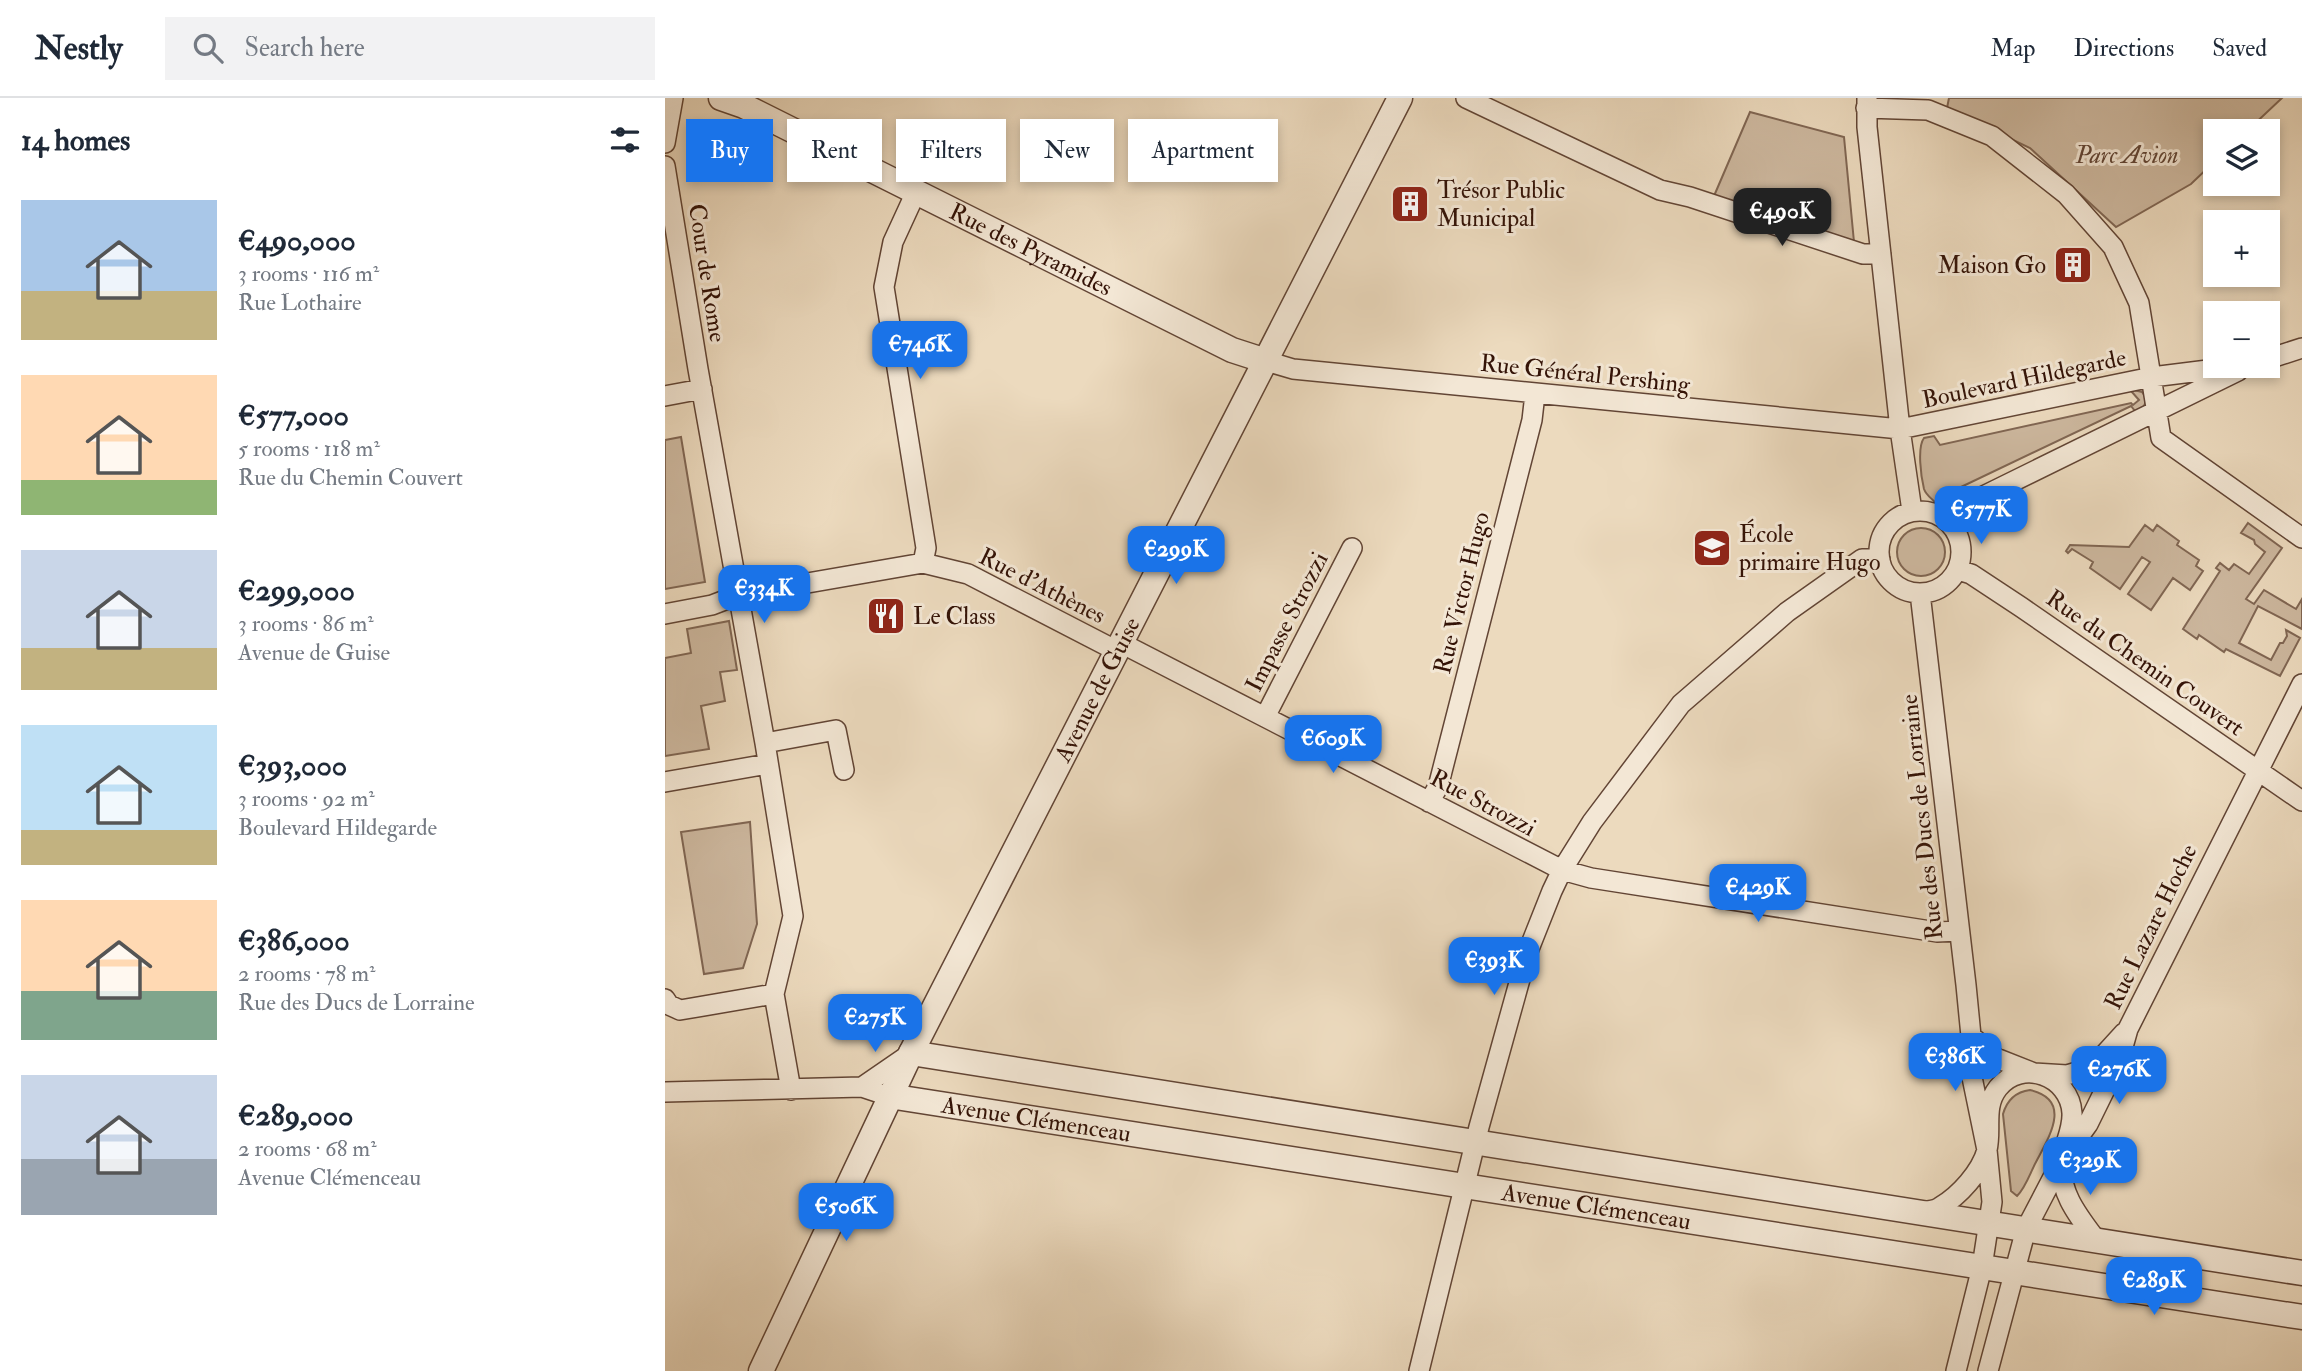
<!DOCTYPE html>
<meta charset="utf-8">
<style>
:root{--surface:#fff;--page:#f2f2f3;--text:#1f2937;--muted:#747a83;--line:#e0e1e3;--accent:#1a73e8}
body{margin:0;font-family:"IM FELL Double Pica",serif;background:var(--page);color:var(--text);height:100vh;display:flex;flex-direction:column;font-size:26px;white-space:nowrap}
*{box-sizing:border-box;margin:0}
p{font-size:23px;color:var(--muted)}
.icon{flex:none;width:38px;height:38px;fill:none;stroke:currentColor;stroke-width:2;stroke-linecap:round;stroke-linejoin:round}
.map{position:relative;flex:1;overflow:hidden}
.side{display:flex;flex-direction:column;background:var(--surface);width:665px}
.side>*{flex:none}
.top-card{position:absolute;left:21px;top:21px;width:665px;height:63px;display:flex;gap:14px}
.tools{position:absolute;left:1538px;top:21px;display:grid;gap:14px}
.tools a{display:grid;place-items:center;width:77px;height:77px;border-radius:0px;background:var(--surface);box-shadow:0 4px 10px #0003;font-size:35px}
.price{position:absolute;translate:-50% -60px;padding:0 16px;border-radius:14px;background:var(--accent);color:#fff;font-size:23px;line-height:46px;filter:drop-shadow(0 2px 4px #0008)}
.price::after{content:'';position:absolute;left:50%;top:42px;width:21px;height:16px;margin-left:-10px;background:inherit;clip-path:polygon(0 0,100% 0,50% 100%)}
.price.selected{background:#222;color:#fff}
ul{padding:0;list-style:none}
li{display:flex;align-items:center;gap:21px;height:175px;padding:0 21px}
li span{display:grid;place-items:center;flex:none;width:196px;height:140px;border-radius:0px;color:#555}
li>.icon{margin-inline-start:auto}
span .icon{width:84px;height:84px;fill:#fffc;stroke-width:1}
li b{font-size:30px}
h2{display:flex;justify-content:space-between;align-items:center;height:84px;padding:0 21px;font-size:30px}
.pill{padding:0 24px;border-radius:0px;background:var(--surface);box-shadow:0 4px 10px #0003;font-size:24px;line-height:63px}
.pill.selected{background:var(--accent);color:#fff}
header{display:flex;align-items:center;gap:42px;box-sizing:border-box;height:98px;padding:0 35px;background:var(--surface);border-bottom:2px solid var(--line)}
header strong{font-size:33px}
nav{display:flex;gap:38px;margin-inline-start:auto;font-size:24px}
.search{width:490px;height:63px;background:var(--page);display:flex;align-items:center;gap:18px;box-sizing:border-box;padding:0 24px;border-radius:0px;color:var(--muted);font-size:26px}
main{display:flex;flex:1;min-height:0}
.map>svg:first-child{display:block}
</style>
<header>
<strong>Nestly</strong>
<div class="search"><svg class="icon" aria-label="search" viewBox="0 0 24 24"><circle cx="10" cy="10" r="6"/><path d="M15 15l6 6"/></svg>Search here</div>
<nav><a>Map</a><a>Directions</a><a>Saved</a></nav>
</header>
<main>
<section class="side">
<h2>14 homes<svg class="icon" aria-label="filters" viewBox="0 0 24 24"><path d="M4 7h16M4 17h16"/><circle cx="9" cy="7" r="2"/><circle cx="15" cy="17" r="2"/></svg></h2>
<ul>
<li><span style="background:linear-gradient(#a9c7e8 65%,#c2b280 0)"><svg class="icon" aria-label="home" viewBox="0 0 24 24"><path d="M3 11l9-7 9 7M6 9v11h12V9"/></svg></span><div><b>€490,000</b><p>3 rooms · 116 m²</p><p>Rue Lothaire</p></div></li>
<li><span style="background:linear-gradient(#ffd9b3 75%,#8fb573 0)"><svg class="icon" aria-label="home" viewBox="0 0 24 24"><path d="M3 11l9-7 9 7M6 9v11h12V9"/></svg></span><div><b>€577,000</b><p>5 rooms · 118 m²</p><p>Rue du Chemin Couvert</p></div></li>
<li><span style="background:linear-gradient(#c9d6e8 70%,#c2b280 0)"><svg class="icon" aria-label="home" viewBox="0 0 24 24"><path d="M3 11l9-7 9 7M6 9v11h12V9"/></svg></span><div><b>€299,000</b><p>3 rooms · 86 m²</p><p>Avenue de Guise</p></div></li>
<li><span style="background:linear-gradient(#bfe0f5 75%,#c2b280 0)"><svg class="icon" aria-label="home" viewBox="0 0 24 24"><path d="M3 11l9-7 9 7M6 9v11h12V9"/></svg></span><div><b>€393,000</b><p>3 rooms · 92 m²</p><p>Boulevard Hildegarde</p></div></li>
<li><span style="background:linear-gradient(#ffd9b3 65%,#7fa58c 0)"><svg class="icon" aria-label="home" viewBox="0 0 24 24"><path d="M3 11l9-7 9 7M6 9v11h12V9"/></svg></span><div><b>€386,000</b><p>2 rooms · 78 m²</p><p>Rue des Ducs de Lorraine</p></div></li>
<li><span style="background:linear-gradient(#c9d6e8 60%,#9aa5b1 0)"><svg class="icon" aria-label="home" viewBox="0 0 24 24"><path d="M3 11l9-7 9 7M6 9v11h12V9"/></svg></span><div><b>€289,000</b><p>2 rooms · 68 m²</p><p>Avenue Clémenceau</p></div></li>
</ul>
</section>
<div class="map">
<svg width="1637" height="1273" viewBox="0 0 1637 1273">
<rect width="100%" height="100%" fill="#ecdabe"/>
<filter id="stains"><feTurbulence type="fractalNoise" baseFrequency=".00286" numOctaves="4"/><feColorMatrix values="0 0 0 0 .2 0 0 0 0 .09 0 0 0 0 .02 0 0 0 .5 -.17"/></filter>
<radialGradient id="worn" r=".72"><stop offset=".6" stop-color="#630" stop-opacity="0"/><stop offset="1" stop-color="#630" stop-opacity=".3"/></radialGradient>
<path fill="#cdb89f" stroke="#806653" stroke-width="2" d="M1284 0H1617L1582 33H1550V63L1526 86 1451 129 1365 50 1282 10Z
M1085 14 1179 39 1189 144 1049 98Z
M1469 292 1477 294 1482 301 1479 308 1470 313 1466 308 1296 389 1295 397 1278 404H1270C1266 400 1261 397 1259 391 1256 379 1252 349 1259 340L1269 338 1275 347 1466 305 1468 307 1474 302 1466 293Z
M16 339 40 484 0 491V342Z
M1583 425 1617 450 1581 501 1589 506 1599 492 1631 511 1637 501V531L1593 508 1574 545 1606 562 1615 545H1618L1622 538 1621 532 1635 540 1615 578 1561 551 1559 554 1534 537 1532 541 1518 531 1555 473 1551 470 1555 465 1564 472 1569 466 1584 476 1600 454 1590 446 1589 442 1576 435Z
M1480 427 1488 433 1492 427 1514 443 1512 447 1534 462 1531 468 1538 473 1525 492 1508 480 1486 512 1463 496 1485 464 1477 459 1455 491 1425 470 1428 464 1407 451 1403 455 1401 453 1405 447 1464 449Z
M1232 454a24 24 0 1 1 48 0a24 24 0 1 1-48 0Z
M64 523 72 572 55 574 60 603 36 608 44 651 0 658V560L26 555 22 531Z
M85 724 92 826 78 870 39 876 16 734Z
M1365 992C1408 1002 1384 1039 1371 1064 1365 1075 1361 1089 1352 1098L1346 1093 1338 1016C1342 1002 1350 994 1365 992Z"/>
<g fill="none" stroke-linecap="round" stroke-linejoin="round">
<defs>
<path id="minor" d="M801 0 995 92 1025 99 1198 156H1216
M1202 0V29L1235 331 1247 413
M1201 10 1263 12 1327 38 1401 96 1448 149 1474 205 1496 340 1637 440
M0 45 8 0
M0 68 33 271 100 645 128 818 109 896 126 992
M251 94 228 144 219 189 261 450 258 465
M1603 261 1637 250
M601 263 628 271 1235 331 1487 279 1575 268
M0 298 37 291
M1214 454a41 41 0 1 1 82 0a41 41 0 1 1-82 0Z
M1281 421 1298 408 1573 273
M1293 472 1306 476 1356 509 1637 703
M1255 495 1301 887 1306 938 1302 955 1322 1052 1327 1104 1317 1169 1291 1273
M0 516 47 507 73 497 258 465 303 476 452 553
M456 545 897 772 926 780 1272 834 1294 833
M600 619 687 450
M100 645 171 632 179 672
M0 684 103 666
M764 704 773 689 867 322 870 296
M0 901 4 907 15 912 109 896
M1306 938 1331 960 1369 975 1402 977 1428 969 1459 935
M197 989 245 956
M0 994 197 989 224 998
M1254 1114C1261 1113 1270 1113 1275 1109 1294 1098 1316 1074 1322 1052 1327 1031 1318 1009 1333 990 1357 960 1405 978 1407 1015 1408 1031 1399 1046 1397 1062 1393 1094 1414 1119 1432 1143
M754 1273 814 1029 862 856 887 793 897 772 927 724 1016 606 1122 514 1197 461H1215
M1323 1273 1361 1131 1397 1062 1423 1026 1454 963 1463 931 1637 586"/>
<g id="tertiary">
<path id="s1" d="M56 0 79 8 567 252 601 263"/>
<path d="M246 955 1637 1175"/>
<path id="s2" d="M224 998 1637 1219"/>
<path id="s3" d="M96 1273 246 955 735 0"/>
</g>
</defs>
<use href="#minor" stroke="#624535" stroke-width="22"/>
<use href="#tertiary" stroke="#624535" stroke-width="27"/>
<use href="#minor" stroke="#f3e7d5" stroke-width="19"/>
<use href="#tertiary" stroke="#f3e7d5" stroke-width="24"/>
</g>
<defs>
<symbol id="building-square" viewBox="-11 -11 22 22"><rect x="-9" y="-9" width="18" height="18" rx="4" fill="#8f2418" stroke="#f3e7d5"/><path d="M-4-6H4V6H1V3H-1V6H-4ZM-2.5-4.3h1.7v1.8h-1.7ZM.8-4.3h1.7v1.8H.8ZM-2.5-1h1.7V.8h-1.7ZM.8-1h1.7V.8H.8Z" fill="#fff"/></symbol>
<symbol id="school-square" viewBox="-11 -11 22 22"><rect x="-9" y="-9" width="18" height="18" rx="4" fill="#8f2418" stroke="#f3e7d5"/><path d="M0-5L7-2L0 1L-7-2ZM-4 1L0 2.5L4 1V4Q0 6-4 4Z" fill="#fff"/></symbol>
<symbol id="restaurant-square" viewBox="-11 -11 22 22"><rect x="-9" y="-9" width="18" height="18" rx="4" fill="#8f2418" stroke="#f3e7d5"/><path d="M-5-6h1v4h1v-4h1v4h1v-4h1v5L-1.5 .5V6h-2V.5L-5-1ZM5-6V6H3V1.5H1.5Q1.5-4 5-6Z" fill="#fff"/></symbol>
</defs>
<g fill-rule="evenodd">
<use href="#building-square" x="723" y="84" width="44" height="44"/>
<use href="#building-square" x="1386" y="145" width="44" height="44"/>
<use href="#school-square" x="1025" y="428" width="44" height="44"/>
<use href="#restaurant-square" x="199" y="496" width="44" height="44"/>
</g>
<g text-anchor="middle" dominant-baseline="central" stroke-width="6" stroke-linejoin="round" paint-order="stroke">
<g font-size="24" font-style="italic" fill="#624535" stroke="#f3e7d5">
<text x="1462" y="57">Parc Avion</text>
</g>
<g font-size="24" fill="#341307" stroke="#f3e7d5" text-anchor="start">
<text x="772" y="92">Trésor Public<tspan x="772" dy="28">Municipal</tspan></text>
<text x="1381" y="167" text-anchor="end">Maison Go</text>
<text x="1074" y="436">École<tspan x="1074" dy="28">primaire Hugo</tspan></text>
<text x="248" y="518">Le Class</text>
</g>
<g font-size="24" fill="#341307" stroke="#f3e7d5">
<text stroke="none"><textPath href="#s1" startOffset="345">Rue des Pyramides</textPath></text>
<text transform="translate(42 175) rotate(81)">Cour de Rome</text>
<text transform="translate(920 276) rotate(6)">Rue Général Pershing</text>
<text transform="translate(1359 281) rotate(-12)">Boulevard Hildegarde</text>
<text transform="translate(377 488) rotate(27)">Rue d'Athènes</text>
<text transform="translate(797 495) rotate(-76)">Rue Victor Hugo</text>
<text transform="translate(622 524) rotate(-63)">Impasse Strozzi</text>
<text transform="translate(1480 565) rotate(35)">Rue du Chemin Couvert</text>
<text stroke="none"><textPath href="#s3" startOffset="760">Avenue de Guise</textPath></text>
<text transform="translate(818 705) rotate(28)">Rue Strozzi</text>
<text transform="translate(1257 719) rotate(-96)">Rue des Ducs de Lorraine</text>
<text transform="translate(1486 829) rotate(-64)">Rue Lazare Hoche</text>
<text stroke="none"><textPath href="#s2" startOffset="149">Avenue Clémenceau</textPath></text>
<text stroke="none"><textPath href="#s2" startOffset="716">Avenue Clémenceau</textPath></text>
</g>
</g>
<rect width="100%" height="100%" filter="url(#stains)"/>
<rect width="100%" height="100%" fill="url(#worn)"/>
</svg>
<div class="tools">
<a><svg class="icon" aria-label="layers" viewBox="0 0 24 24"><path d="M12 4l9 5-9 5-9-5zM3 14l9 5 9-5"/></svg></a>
<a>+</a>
<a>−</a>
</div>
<b class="price selected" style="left:1117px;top:150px">€490K</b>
<b class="price" style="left:255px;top:283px">€746K</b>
<b class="price" style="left:1316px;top:448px">€577K</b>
<b class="price" style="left:511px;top:488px">€299K</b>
<b class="price" style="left:99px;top:527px">€334K</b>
<b class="price" style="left:668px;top:677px">€609K</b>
<b class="price" style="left:1093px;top:826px">€429K</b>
<b class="price" style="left:829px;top:899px">€393K</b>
<b class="price" style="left:210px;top:956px">€275K</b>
<b class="price" style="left:1290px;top:995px">€386K</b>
<b class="price" style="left:1454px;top:1008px">€276K</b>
<b class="price" style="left:1425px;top:1099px">€329K</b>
<b class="price" style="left:181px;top:1145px">€506K</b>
<b class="price" style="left:1489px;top:1219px">€289K</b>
<div class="top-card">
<a class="pill selected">Buy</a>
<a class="pill">Rent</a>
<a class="pill">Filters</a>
<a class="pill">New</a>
<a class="pill">Apartment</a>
</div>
</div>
</main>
